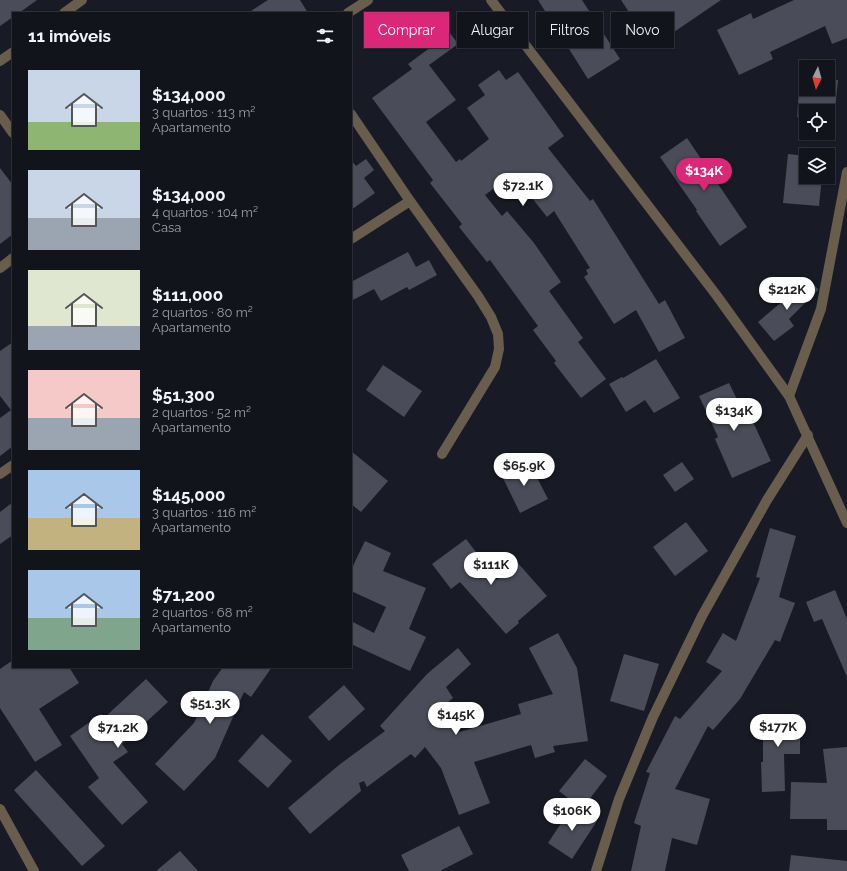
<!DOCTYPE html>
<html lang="pt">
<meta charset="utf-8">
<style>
:root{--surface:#12141c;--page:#1f2129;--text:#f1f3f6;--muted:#9c9ea3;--line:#31333b;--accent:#db2777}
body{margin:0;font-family:Raleway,sans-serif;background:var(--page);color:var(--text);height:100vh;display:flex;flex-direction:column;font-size:15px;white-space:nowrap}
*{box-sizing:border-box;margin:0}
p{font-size:13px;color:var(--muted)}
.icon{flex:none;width:22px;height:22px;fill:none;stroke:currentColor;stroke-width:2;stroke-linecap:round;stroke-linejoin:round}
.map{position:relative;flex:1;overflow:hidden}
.panel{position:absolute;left:12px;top:12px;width:340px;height:656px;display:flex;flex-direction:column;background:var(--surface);border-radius:0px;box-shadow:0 1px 3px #0004,0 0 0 1px var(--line)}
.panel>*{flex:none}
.top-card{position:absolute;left:364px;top:12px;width:380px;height:36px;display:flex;gap:8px}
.needle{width:26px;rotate:185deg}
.controls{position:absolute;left:799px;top:60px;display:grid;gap:8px}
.controls a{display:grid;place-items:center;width:36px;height:36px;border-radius:0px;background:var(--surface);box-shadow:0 1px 3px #0004,0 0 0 1px var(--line);font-size:20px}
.price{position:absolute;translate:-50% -34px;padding:0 9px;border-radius:14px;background:#fff;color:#222;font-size:13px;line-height:26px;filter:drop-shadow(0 1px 2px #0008)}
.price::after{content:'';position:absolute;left:50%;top:24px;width:12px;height:9px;margin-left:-6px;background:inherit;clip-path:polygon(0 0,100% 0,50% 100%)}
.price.current{background:var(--accent);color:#fff}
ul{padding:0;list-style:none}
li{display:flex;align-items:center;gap:12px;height:100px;padding:0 16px}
li span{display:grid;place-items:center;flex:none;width:112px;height:80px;border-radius:0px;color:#555}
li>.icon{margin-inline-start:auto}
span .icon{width:48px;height:48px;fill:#fffc;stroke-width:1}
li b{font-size:17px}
h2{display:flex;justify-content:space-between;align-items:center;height:48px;padding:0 16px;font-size:17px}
.tag{padding:0 14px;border-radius:0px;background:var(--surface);box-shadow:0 1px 3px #0004,0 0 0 1px var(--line);font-size:14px;line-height:36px}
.tag.current{background:var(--accent);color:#fff}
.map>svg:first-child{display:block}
</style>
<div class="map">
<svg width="847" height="871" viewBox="0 0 847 871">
<rect width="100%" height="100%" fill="#181b25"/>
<path fill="#4a4d59" d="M0 0H37L19 13H13V17L0 26Z
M268 0H300L308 13H248Z
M538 0H582L620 59 588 79Z
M621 0H721L652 47Z
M794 0H847V38L832 44 825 26 770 52 773 59 739 75 717 30 751 13 753 19Z
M450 33 458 44 429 65 456 100 426 122 456 162 460 159 461 161 489 139 467 108 485 95 478 85 499 70 506 80 518 72 564 136 548 148 590 201 593 199 659 304 665 300 685 338 659 352 636 310 614 324 584 277 588 274 586 270 590 268 554 211 547 217 513 174 485 195 502 216 507 211 534 243 561 282 549 291 583 338 578 342 606 379 581 398 554 363 556 361 533 330 538 326 490 260 487 262 459 227 462 224 430 183 433 180 372 98 412 69 408 64Z
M800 76 806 77V89H828V79L838 80 834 120H828V111H806V118L797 117Z
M687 138 747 227 720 246 696 211 697 210 660 157Z
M788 154 806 156V177H822L819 206 783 203Z
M366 159 374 170 364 178 375 193 351 210V160L356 166Z
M0 168 13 185V234L0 244Z
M408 252 416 267 429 260 437 275 409 290 407 287 381 301 374 289 351 301V282Z
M807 278 818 289V290L789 319 794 326 774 341 758 322 784 300Z
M13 342V446L0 456V418L11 410 0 396V351Z
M656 359 680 398 654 413 645 400 626 412 609 384 622 377 623 378Z
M383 365 422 391 404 417 366 390Z
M729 383 749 424 753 422 771 461 732 478 715 439 718 437 699 396Z
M351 451 388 481 361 512 351 504Z
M528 460 548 499 520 513 501 474Z
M682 462 694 479 675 492 663 475Z
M13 502V535L0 544V512Z
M686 522 708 551 675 576 653 547Z
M770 528 796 536 779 597 795 603 780 642 775 640 740 699 713 730 708 726 675 789 710 799 697 845 672 838 665 871H631L641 826 634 823 650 773 646 772 675 716 680 719 722 671 706 662 723 633 736 641 760 578 756 577Z
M466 539 497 580 517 562 547 596 518 621 519 623 506 634 460 582 451 589 432 564Z
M365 541 391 553 383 571 426 588 409 629 426 637 410 671 351 644V621L374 633 386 607 351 591V570Z
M835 590 847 619V677L822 619 814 622 806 602Z
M558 633 577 668 588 741 553 746 555 752 535 758 531 745 474 762 490 803 459 815 441 768 425 747 415 758 411 754 367 787 364 781 359 783 361 791 310 834 288 808 339 765 385 731 380 726 427 674 458 648 471 664 446 687 453 698 438 710 456 733 521 714 518 704 553 694 529 648Z
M624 654 659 664 644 711 610 701Z
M13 660V667H69L79 683 39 709 62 745 35 762 0 708V669Z
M223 667H272L251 697 244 692 215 758 184 791 155 764 194 723 213 681Z
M146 679 168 702 122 744 128 752 113 762 148 802 122 825 88 787 99 778 70 736 101 714 104 718Z
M344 685 365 709 329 741 308 717Z
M763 714H800V754H784L785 791 762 792 761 762H763Z
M262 734 292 761 268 788 238 761Z
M847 747V830H827V819H790L791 782 827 783 823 749Z
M585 759 607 776 582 809 559 791Z
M36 770 105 846 82 866 14 790Z
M573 805 597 821 572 859 548 843Z
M459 826 473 854 440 871H409L401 855Z
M180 851 198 871H156Z
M791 855 847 861V871H789Z"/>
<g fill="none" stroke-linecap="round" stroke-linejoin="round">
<path stroke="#695d4d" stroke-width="10" d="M64 13 82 0
M348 13 368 0
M0 61 13 52
M351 114 410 201 478 296 491 317 498 334 499 349 495 367 442 454
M0 115 13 133
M351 239 410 201
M0 268 13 258
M789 396 821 309 847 172
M0 474 13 465
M0 809 34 871
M596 871 619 799 653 717 702 616 767 500 808 435"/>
<path stroke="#695d4d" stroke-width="10" d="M491 0 717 296 789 396 847 523"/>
</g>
</svg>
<div class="controls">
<a><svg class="needle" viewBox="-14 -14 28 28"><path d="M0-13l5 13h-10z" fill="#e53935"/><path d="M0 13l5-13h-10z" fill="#9c9ea3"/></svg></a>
<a><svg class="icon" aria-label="locate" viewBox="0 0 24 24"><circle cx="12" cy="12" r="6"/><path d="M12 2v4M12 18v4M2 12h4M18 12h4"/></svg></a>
<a><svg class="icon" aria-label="layers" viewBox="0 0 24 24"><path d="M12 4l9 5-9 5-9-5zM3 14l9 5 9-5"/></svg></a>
</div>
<b class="price current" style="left:704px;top:192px">$134K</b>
<b class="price" style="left:523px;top:207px">$72.1K</b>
<b class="price" style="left:787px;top:311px">$212K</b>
<b class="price" style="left:734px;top:432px">$134K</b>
<b class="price" style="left:524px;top:487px">$65.9K</b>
<b class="price" style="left:491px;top:586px">$111K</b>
<b class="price" style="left:210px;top:725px">$51.3K</b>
<b class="price" style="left:456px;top:736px">$145K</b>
<b class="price" style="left:778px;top:748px">$177K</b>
<b class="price" style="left:118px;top:749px">$71.2K</b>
<b class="price" style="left:572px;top:832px">$106K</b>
<div class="top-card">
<a class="tag current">Comprar</a>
<a class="tag">Alugar</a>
<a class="tag">Filtros</a>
<a class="tag">Novo</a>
</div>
<section class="panel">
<h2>11 imóveis<svg class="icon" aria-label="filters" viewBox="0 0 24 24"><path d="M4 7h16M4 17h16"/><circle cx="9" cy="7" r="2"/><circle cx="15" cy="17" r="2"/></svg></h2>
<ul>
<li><span style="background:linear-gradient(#c9d6e8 65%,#8fb573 0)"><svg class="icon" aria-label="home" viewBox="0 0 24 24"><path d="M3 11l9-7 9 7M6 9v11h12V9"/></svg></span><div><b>$134,000</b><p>3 quartos · 113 m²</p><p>Apartamento</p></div></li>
<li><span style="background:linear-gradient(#c9d6e8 60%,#9aa5b1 0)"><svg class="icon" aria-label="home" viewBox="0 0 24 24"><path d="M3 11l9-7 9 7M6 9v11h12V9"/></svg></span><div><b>$134,000</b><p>4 quartos · 104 m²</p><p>Casa</p></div></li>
<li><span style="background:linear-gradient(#dfe7d0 70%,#9aa5b1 0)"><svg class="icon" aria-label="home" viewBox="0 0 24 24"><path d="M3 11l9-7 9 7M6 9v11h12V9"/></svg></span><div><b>$111,000</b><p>2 quartos · 80 m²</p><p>Apartamento</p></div></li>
<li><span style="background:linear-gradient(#f6c9c9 60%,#9aa5b1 0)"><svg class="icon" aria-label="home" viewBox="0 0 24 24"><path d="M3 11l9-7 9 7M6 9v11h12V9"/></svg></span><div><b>$51,300</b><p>2 quartos · 52 m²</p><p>Apartamento</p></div></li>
<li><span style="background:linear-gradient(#a9c7e8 60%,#c2b280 0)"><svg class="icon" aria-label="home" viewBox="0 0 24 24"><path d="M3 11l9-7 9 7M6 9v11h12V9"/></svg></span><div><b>$145,000</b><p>3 quartos · 116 m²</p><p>Apartamento</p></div></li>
<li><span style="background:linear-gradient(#a9c7e8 60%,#7fa58c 0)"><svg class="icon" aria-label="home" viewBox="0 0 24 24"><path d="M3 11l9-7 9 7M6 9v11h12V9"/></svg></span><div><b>$71,200</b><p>2 quartos · 68 m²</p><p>Apartamento</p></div></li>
</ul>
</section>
</div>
